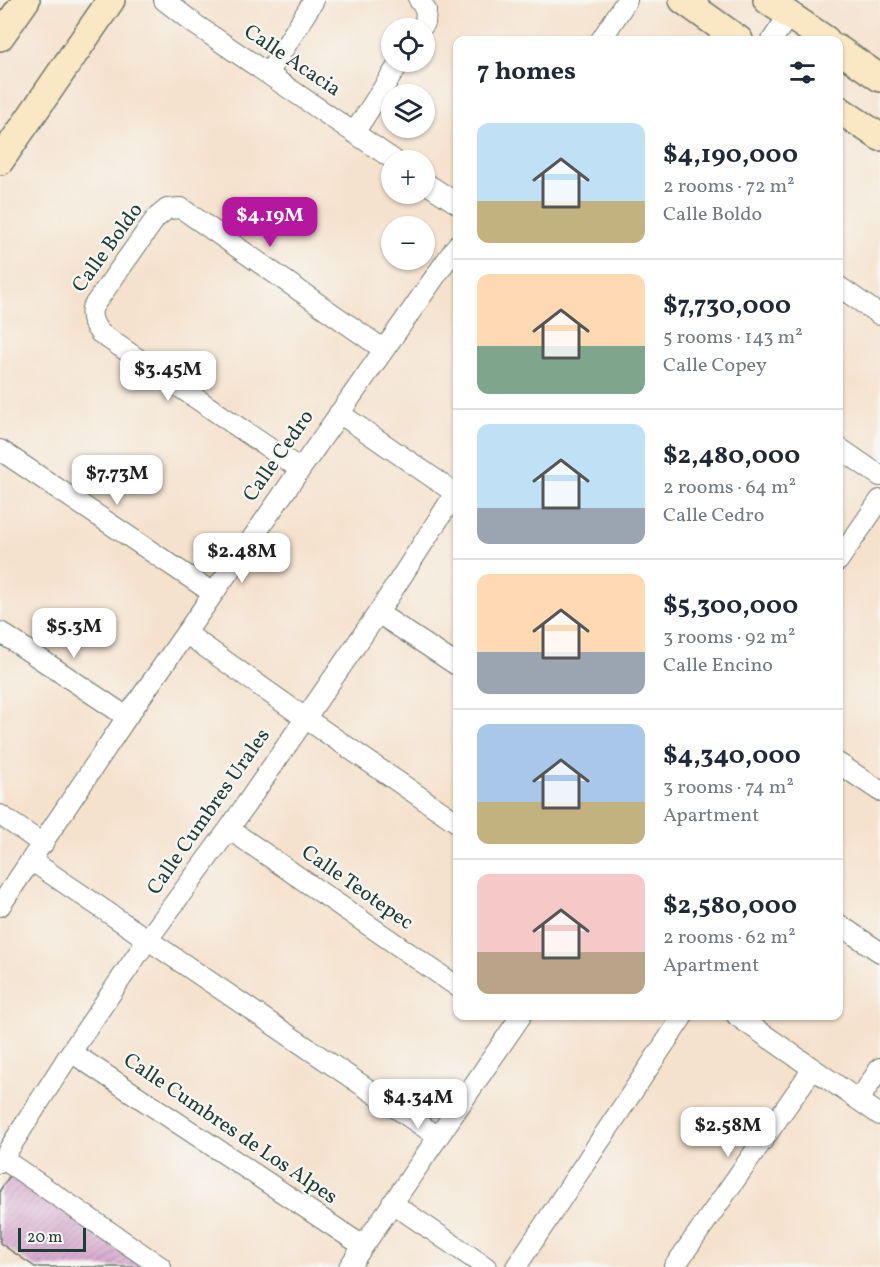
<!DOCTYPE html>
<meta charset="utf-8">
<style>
:root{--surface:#fff;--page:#f6f6f7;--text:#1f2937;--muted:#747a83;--line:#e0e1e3;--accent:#b5179e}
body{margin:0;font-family:Vollkorn,serif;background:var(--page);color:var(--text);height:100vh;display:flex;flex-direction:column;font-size:22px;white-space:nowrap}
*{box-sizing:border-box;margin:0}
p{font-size:20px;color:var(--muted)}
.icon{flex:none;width:33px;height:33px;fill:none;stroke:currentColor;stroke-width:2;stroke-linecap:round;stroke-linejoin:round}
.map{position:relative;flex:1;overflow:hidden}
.sheet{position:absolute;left:453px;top:36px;width:390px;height:984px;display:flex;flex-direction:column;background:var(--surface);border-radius:12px;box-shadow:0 2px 4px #0004}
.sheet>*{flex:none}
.controls{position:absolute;left:381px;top:18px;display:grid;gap:12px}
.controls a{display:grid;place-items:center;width:54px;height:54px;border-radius:50%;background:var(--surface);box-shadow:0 2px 4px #0004;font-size:30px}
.scale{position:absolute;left:18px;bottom:15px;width:68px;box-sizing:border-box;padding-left:6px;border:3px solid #1f3d34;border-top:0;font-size:16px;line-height:21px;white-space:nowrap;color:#1f3d34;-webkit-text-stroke:4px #f6f6f2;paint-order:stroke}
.price{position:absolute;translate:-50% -51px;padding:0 14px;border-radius:12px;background:#fff;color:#222;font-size:20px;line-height:39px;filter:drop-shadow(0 2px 3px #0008)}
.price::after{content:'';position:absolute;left:50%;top:36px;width:18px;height:14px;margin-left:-9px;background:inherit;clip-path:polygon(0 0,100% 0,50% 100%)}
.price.selected{background:var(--accent);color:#fff}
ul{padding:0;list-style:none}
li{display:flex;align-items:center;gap:18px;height:150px;padding:0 24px}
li+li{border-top:2px solid var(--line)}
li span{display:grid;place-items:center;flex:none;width:168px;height:120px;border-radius:12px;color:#555}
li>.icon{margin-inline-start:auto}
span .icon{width:72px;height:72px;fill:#fffc;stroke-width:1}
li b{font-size:26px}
h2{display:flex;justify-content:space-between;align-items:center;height:72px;padding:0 24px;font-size:26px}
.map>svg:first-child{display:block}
</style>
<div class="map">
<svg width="880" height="1267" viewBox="0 0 880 1267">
<defs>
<pattern id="building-hatch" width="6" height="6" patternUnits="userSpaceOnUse" patternTransform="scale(1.5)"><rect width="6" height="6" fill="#d5a4cc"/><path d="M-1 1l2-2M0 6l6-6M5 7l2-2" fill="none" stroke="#ac87a6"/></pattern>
</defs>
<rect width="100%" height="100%" fill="#f6f6f2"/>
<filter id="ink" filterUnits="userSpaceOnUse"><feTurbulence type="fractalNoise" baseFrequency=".0167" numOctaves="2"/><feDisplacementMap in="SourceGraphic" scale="12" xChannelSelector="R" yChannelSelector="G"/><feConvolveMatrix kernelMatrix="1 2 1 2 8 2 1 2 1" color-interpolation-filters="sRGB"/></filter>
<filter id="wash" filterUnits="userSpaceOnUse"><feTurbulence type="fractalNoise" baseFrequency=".008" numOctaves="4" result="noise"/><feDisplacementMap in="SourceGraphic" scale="24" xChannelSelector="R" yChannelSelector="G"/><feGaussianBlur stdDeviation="1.35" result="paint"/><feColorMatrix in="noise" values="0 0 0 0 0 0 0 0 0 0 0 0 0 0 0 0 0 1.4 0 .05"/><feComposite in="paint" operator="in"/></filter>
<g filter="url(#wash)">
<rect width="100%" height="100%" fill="#f5e2cd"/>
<g id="blocks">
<path fill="url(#building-hatch)" d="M11 1174 146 1267H35L0 1243V1190Z"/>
</g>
</g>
<g filter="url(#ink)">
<use href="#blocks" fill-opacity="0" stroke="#6a776a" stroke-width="1.5"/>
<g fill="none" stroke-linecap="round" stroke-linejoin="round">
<defs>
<path id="street" d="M164 0 196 25 394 160
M419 0 426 10 425 23 421 28
M601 40 627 0
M772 40 789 15
M268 74 314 0
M354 133 400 62
M424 182 458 204
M838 286 880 315
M339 413 458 495
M838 447 880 476
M0 450 213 593
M300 469 100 333C94 326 90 318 92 308L156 218 167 209 181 208 383 349
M838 561 880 500
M378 613 458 666
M0 632 127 717
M187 634 305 718 458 823
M838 763 880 791
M0 815 43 844
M229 829 458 987
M32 861 437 1136
M0 906 127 717 458 244
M838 924 880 952
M737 1016 880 1115
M71 1052 363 1246
M859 1100 880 1068
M3 1159 161 1267
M0 1163 71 1052 148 939 229 829 378 613 458 489
M392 1203 486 1267
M349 1267 521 1016
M516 1267 683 1016
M674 1267 812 1070"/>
<path id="secondary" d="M683 0 739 40
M767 0 826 40
M0 37 26 0
M838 49 880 78
M838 109 880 137
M0 161 111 0"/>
</defs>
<use href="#street" stroke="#6a776a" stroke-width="22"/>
<use href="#secondary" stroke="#6a776a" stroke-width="30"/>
<use href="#street" stroke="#fff" stroke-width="20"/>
<use href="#secondary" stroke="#fae7c3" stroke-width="27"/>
</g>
</g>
<g text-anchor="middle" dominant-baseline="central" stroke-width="4.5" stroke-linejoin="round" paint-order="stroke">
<g font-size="21" fill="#1f3d34" stroke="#f6f6f2">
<text transform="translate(292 61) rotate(34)">Calle Acacia</text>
<text transform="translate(108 248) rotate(-54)">Calle Boldo</text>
<text transform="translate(279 456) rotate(-55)">Calle Cedro</text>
<text transform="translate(209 812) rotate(-55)">Calle Cumbres Urales</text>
<text transform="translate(357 888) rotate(35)">Calle Teotepec</text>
<text transform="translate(230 1129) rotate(34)">Calle Cumbres de Los Alpes</text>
</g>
</g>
</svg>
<div class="controls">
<a><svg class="icon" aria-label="locate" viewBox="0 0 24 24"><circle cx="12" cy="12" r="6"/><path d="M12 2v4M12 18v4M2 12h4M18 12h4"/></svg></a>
<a><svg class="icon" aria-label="layers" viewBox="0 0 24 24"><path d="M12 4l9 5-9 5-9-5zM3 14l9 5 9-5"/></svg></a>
<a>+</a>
<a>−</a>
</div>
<div class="scale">20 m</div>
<b class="price selected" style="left:270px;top:248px">$4.19M</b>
<b class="price" style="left:168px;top:402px">$3.45M</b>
<b class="price" style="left:117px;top:506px">$7.73M</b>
<b class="price" style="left:242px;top:584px">$2.48M</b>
<b class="price" style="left:74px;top:659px">$5.3M</b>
<b class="price" style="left:418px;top:1130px">$4.34M</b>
<b class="price" style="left:728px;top:1158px">$2.58M</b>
<section class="sheet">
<h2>7 homes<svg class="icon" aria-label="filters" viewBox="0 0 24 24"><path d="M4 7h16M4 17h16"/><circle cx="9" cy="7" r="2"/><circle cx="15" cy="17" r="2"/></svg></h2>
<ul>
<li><span style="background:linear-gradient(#bfe0f5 65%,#c2b280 0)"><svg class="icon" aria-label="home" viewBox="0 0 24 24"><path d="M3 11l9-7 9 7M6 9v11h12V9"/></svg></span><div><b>$4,190,000</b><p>2 rooms · 72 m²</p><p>Calle Boldo</p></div></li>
<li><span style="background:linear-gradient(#ffd9b3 60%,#7fa58c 0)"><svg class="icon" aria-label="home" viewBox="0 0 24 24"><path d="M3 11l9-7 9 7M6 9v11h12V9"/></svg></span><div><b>$7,730,000</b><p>5 rooms · 143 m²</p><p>Calle Copey</p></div></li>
<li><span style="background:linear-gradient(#bfe0f5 70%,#9aa5b1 0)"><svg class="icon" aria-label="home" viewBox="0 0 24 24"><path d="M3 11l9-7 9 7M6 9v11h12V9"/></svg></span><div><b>$2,480,000</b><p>2 rooms · 64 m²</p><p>Calle Cedro</p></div></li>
<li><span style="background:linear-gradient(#ffd9b3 65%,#9aa5b1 0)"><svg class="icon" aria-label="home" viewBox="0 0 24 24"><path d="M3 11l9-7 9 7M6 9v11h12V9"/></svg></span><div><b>$5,300,000</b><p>3 rooms · 92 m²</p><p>Calle Encino</p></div></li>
<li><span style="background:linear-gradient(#a9c7e8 65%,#c2b280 0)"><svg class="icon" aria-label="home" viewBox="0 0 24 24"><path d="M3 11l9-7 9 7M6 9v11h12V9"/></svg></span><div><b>$4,340,000</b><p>3 rooms · 74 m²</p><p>Apartment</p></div></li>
<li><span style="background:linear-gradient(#f6c9c9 65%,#b9a48a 0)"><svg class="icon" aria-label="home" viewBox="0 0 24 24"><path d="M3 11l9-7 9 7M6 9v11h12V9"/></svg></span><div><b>$2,580,000</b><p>2 rooms · 62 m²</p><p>Apartment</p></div></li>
</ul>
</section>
</div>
